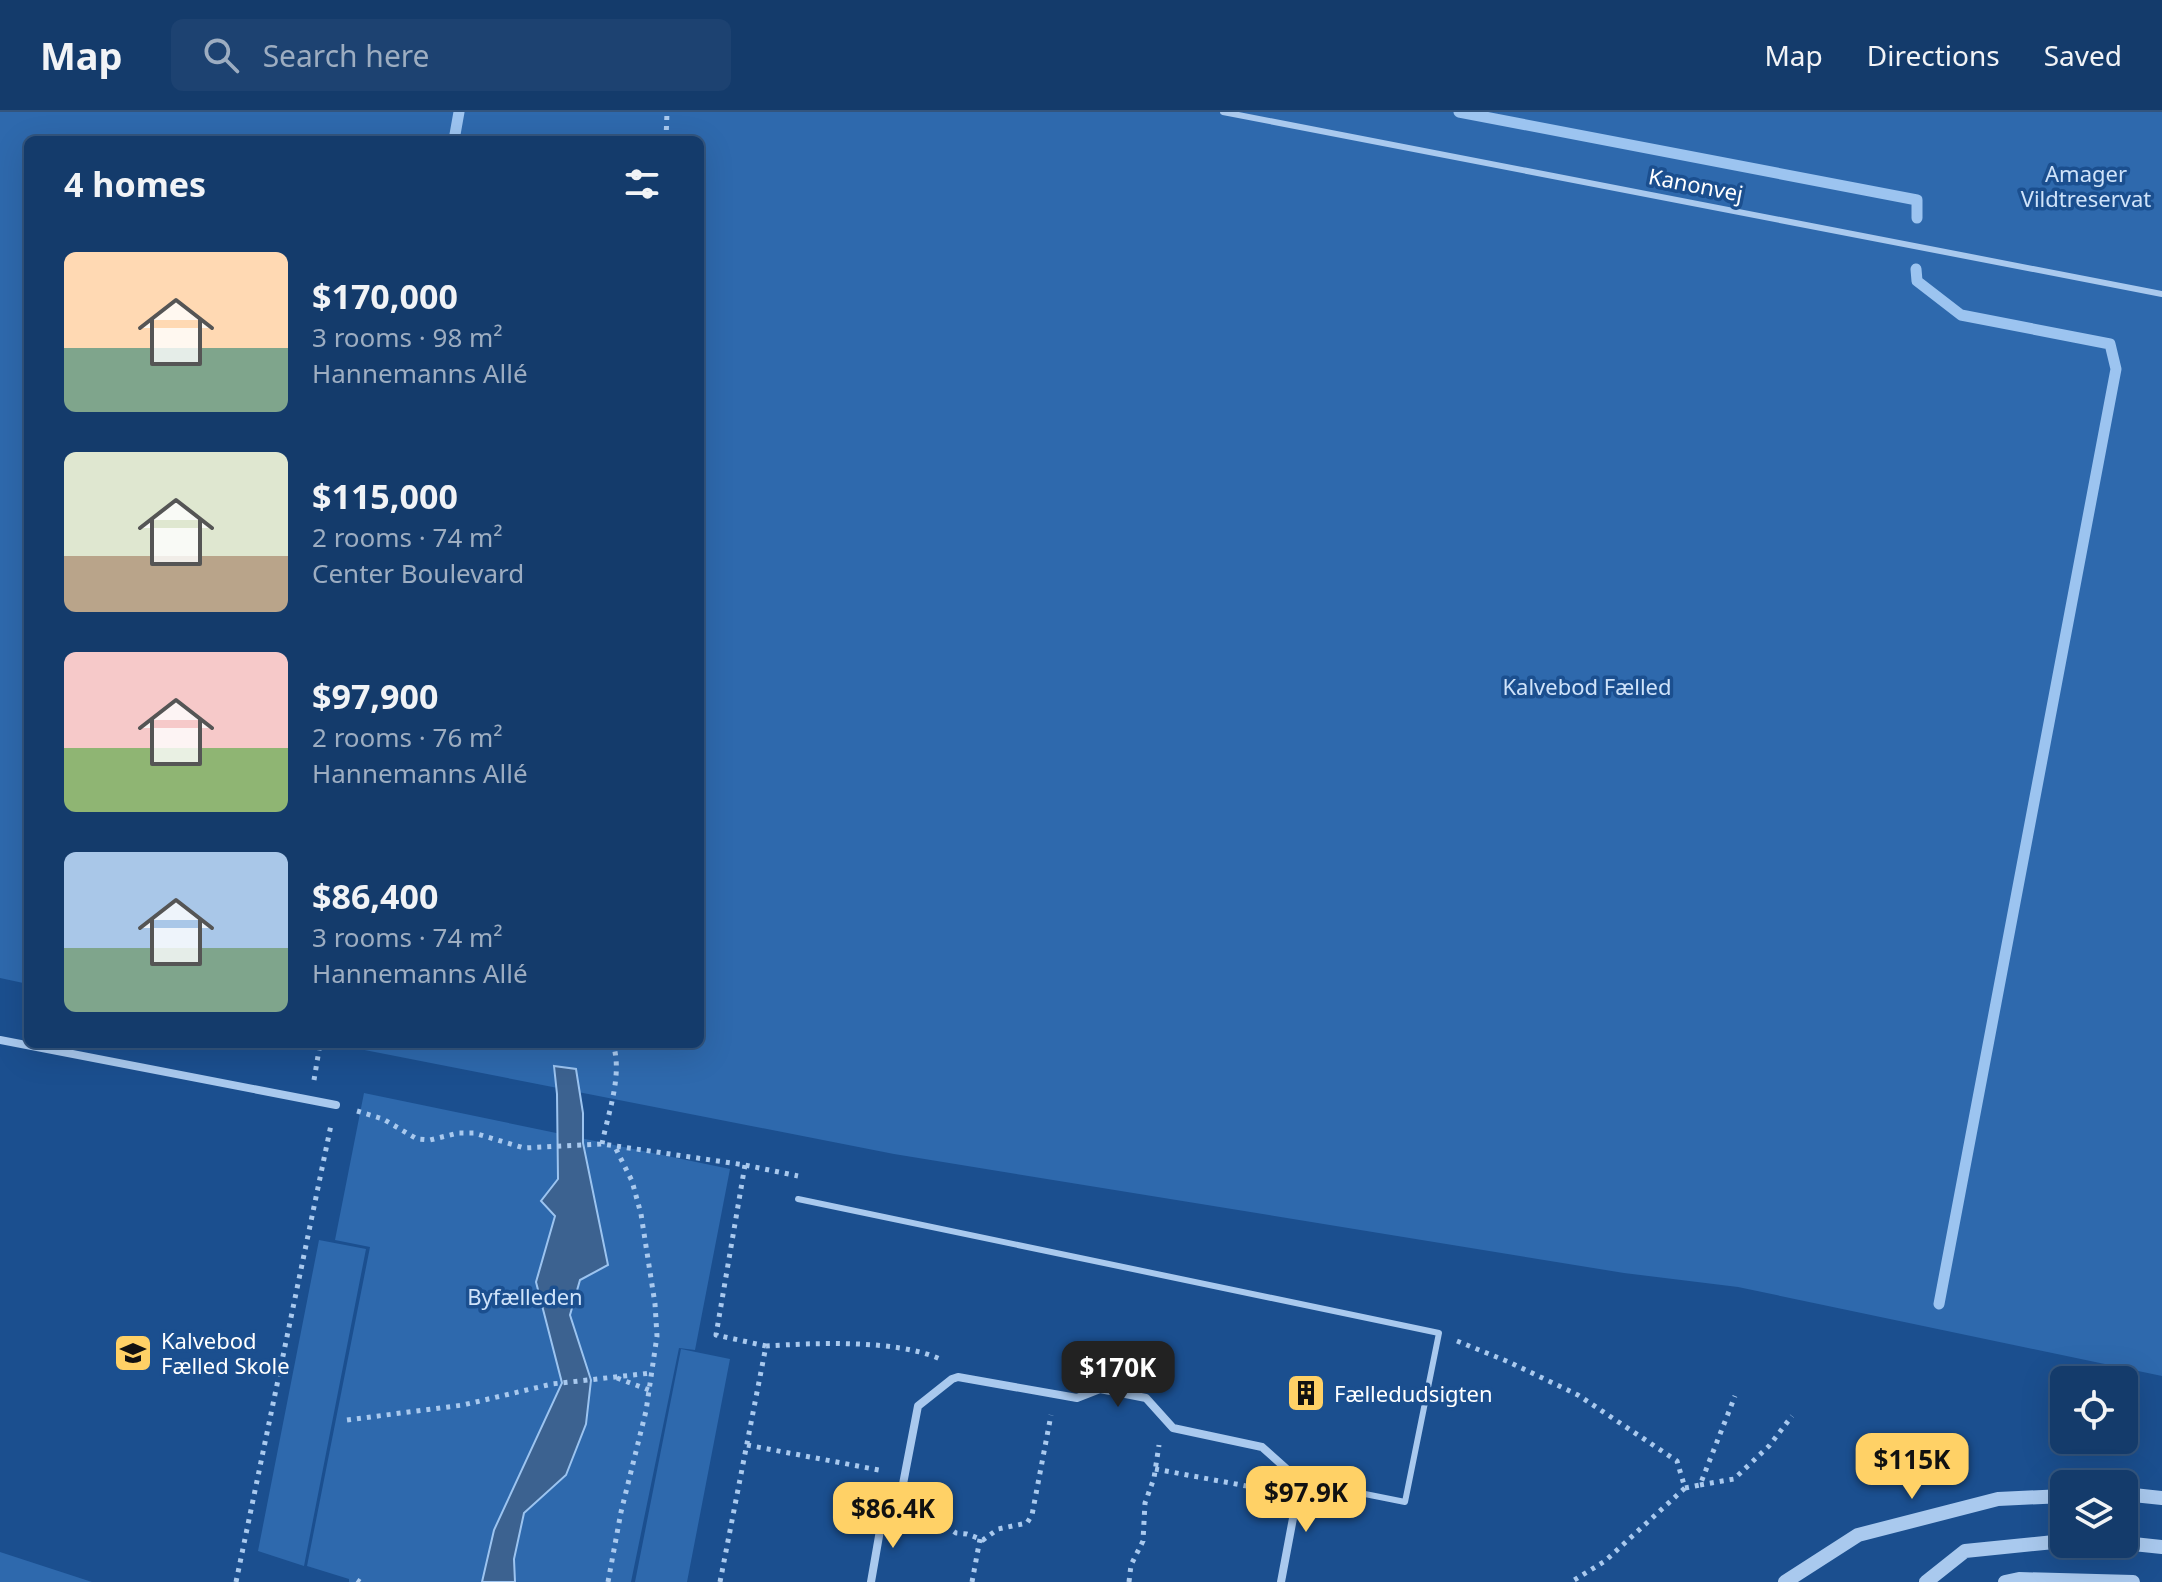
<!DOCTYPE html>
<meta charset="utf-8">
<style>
:root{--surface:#143b6b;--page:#1d4271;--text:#f1f3f6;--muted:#9dadc1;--line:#33557e;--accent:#ffd166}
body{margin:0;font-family:"Noto Sans",sans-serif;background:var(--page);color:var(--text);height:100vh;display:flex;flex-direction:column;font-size:30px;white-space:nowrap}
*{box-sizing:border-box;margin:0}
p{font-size:26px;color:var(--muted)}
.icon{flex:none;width:44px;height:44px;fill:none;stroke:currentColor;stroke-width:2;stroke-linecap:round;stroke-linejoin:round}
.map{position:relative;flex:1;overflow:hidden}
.side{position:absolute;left:24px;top:24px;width:680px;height:912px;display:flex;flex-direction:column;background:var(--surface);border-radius:12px;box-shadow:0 8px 32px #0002,0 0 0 2px var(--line)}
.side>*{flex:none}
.tools{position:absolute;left:2050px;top:1254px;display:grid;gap:16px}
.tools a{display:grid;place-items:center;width:88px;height:88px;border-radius:12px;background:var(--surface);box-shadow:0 8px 32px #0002,0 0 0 2px var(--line);font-size:40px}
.price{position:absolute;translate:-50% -68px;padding:0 18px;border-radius:16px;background:var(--accent);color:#111;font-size:26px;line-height:52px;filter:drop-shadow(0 2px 4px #0008)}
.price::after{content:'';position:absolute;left:50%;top:48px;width:24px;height:18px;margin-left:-12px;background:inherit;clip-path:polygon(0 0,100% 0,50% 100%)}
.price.current{background:#222;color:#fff}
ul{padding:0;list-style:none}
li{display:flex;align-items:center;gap:24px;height:200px;padding:0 40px}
li span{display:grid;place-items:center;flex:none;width:224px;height:160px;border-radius:12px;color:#555}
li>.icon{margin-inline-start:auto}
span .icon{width:96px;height:96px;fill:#fffc;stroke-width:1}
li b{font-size:34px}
h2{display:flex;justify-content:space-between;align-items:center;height:96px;padding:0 40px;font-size:34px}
header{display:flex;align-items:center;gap:48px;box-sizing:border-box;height:112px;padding:0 40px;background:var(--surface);border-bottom:2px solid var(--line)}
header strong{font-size:38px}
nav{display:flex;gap:44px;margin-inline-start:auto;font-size:28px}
.search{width:560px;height:72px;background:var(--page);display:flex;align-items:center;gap:20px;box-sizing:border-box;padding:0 28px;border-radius:12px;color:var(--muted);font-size:30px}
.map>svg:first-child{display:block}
</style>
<header>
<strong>Map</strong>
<div class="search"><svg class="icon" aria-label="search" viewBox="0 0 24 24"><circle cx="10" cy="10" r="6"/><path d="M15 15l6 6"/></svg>Search here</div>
<nav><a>Map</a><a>Directions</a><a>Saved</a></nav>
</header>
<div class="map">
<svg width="2162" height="1470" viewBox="0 0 2162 1470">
<rect width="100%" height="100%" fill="#1b4f8f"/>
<path fill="#2e69ad" d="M0 0H2162V1264L1738 1175 1624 1161 894 1042 334 932H700V28H28V872L0 866Z
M364 981 730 1057 695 1238 679 1236 631 1470H349V1467L307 1454 370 1135 335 1128Z
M319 1128 366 1137 304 1454 258 1439Z
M681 1237 730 1247 687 1470H635Z
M0 1440 92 1470H0Z"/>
<path fill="#3c6290" stroke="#9cc4f0" stroke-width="2" d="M554 954 576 957 583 1001V1031L608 1153 580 1168 570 1203 591 1268 586 1312 566 1363 524 1401 514 1447 515 1470H482L494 1418 562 1271 536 1170 555 1104 541 1089 558 1067 557 982Z"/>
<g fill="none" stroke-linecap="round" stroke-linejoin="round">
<path stroke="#9cc4f0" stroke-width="11" d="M1459 0 1917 88V106
M454 28 459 0
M1916 157 1917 169 1961 203 2110 232 2116 257 1939 1192"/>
<path stroke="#a9c9ee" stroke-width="5" stroke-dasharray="4 6" stroke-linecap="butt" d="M666 28 667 0
M314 968 320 932
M357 999 383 1007 417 1027 430 1028 458 1021H474L524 1036 602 1032 745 1053 798 1064
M602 1032C608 1001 623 963 613 932
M1457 1229 1509 1250 1578 1283 1677 1349 1685 1376 1605 1449 1571 1470
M766 1234C814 1231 896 1227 940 1247
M617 1266 649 1278
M347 1308 463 1293 552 1272 651 1261
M747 1333 884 1359
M1155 1357 1252 1375 1256 1378V1390L1258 1393 1273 1396
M1700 1373 1734 1367 1769 1334 1792 1304
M1685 1376 1700 1373 1735 1284
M907 1405 944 1412 956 1421 967 1422 983 1428 998 1417 1027 1411 1032 1403 1051 1303
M357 1468 360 1470
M236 1470 331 1013
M608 1470 621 1400 646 1299 657 1224 655 1192 641 1102 632 1069 615 1035
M720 1470 766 1234 716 1223 745 1053
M972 1470 980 1427
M1129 1470 1131 1453 1143 1429 1145 1391 1154 1366 1159 1333"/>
<path stroke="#a9c9ee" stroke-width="6" d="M1223 0 2162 182
M798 1087 1439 1221 1405 1390 1300 1369"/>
<path stroke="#a9c9ee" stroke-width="8" d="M0 928 336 993
M871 1470 883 1401 903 1372 918 1294 952 1267 958 1265 1077 1286 1100 1277 1146 1286 1173 1316 1262 1335 1300 1369 1281 1470"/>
<path stroke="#a9c9ee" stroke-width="14" d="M2124 1382 2162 1386
M2124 1431 2162 1435
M1785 1470 1858 1423 1998 1387 2064 1384
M1926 1470 1965 1439 2064 1429
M2005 1470 2019 1467 2133 1470"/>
</g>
<defs>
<symbol id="school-square" viewBox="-11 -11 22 22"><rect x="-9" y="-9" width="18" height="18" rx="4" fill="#ffd166" stroke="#1b4f8f"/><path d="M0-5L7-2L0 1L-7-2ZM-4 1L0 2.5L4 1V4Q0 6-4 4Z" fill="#111"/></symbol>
<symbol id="building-square" viewBox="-11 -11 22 22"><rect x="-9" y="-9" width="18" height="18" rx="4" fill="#ffd166" stroke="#1b4f8f"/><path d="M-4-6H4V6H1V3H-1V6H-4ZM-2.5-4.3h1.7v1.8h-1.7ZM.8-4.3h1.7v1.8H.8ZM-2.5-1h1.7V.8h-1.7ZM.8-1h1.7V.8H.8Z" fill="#111"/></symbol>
</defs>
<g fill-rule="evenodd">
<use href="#school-square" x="111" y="1219" width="44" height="44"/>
<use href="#building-square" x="1284" y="1259" width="44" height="44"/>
</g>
<g text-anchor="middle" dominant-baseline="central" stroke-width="7" stroke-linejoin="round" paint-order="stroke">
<g font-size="22" fill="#cfe3fa" stroke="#1b4f8f">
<text x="2086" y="61">Amager<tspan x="2086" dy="25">Vildtreservat</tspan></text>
<text x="1587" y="574">Kalvebod Fælled</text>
<text x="525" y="1184">Byfælleden</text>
</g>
<g font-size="22" fill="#fff" stroke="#1b4f8f">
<text transform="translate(1696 72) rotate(11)">Kanonvej</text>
</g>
<g font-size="22" fill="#fff" stroke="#1b4f8f" text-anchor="start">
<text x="161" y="1228">Kalvebod<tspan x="161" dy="25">Fælled Skole</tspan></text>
<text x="1334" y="1281">Fælledudsigten</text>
</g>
</g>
</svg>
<div class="tools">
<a><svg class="icon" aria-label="locate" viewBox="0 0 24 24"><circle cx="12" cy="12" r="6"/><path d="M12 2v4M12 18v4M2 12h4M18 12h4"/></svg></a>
<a><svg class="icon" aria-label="layers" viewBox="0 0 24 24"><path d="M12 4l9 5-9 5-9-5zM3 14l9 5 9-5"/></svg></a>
</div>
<b class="price current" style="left:1118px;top:1297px">$170K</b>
<b class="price" style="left:1912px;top:1389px">$115K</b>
<b class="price" style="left:1306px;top:1422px">$97.9K</b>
<b class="price" style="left:893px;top:1438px">$86.4K</b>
<section class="side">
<h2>4 homes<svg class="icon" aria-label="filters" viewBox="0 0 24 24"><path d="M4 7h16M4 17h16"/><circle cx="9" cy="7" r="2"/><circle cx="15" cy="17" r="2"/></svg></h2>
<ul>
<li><span style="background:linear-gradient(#ffd9b3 60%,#7fa58c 0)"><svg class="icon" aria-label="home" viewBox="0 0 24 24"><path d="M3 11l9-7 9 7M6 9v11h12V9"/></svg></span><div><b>$170,000</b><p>3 rooms · 98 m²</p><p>Hannemanns Allé</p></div></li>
<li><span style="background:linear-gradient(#dfe7d0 65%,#b9a48a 0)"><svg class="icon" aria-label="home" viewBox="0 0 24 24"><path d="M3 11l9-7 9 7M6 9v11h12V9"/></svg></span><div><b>$115,000</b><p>2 rooms · 74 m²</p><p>Center Boulevard</p></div></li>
<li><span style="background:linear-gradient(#f6c9c9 60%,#8fb573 0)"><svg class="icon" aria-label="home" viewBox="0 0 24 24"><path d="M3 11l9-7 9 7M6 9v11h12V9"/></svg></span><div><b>$97,900</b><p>2 rooms · 76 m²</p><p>Hannemanns Allé</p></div></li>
<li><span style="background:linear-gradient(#a9c7e8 60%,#7fa58c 0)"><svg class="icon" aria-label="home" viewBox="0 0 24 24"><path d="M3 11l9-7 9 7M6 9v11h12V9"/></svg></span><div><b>$86,400</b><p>3 rooms · 74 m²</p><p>Hannemanns Allé</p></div></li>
</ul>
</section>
</div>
